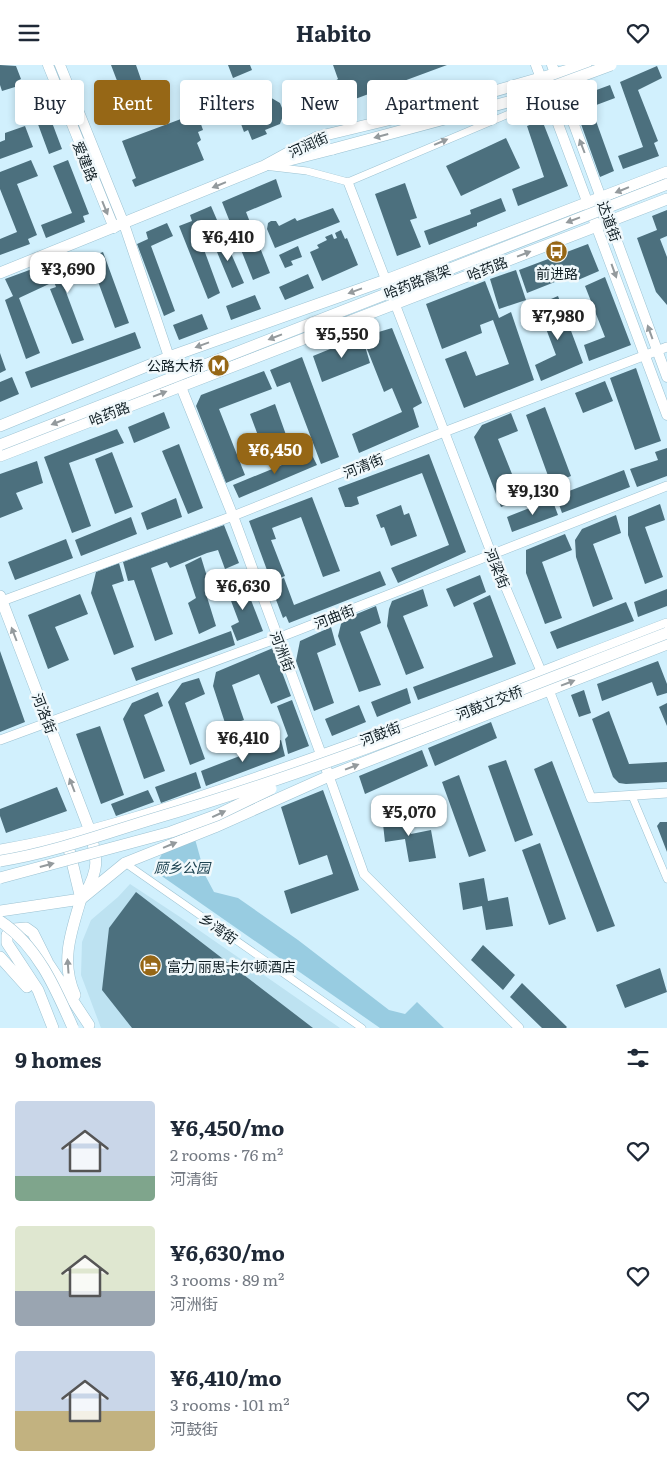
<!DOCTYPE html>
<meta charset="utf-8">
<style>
:root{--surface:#fff;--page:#f2f2f3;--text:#1f2937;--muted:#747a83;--accent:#966716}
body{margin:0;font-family:Literata,"Noto Sans SC",serif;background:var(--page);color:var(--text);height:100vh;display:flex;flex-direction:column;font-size:19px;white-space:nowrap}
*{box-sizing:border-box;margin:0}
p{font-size:16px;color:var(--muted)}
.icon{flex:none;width:28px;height:28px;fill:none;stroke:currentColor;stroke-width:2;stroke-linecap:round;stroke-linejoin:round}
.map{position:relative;height:963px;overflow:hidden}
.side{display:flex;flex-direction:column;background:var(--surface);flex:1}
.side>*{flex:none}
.guide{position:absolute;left:15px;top:15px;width:638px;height:45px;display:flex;gap:10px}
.price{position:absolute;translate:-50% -42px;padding:0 11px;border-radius:10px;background:#fff;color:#222;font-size:16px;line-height:32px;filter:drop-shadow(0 1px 2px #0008)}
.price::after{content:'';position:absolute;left:50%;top:30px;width:15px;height:11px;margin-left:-8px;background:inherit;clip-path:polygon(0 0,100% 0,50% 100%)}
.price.current{background:var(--accent);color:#fff}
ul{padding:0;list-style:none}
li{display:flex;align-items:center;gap:15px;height:125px;padding:0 15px}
li span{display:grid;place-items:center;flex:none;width:140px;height:100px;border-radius:5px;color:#555}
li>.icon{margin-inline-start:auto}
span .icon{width:60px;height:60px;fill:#fffc;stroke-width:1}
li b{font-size:21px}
h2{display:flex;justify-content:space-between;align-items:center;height:60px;padding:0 15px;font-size:21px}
.tag{padding:0 18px;border-radius:5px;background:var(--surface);box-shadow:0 2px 8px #0003;font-size:18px;line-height:45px}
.tag.current{background:var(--accent);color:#fff}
header{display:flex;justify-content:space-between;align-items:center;height:65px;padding:0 15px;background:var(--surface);font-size:22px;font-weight:700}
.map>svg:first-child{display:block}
</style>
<header><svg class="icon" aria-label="menu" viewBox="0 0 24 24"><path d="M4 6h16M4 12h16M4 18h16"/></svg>Habito<svg class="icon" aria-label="heart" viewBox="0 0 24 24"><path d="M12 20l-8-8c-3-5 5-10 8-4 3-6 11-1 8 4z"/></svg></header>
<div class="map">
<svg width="667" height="963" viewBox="0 0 667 963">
<rect width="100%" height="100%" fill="#d1f0fd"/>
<path fill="#bde2f1" d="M130 819 180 852 340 963H101L81 910 82 877 91 855 118 832Z"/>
<path fill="#98cce1" d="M195 774 205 810 214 827 238 833 298 875 389 945 405 949 417 937 444 963H380L153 805 162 789Z"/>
<path fill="#4c707e" d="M0 0 16 1 21 14 19 15 20 18 16 19 15 22 2 26 0 20Z
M111 0H136L145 26 124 34Z
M228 0H250L252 5 233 13Z
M333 0H447L347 37 343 26 339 27 335 16 338 14Z
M657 1 662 13 638 25 658 76 654 78 659 91 623 104 618 91 643 82 620 17Z
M610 20 615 33 591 42 614 106 600 112 572 34Z
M42 31 62 84 49 89 29 35Z
M268 31 280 38 284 48 280 59 265 65 267 69 252 75 248 65 244 67 238 51 242 49 238 38 253 32 254 37Z
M197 48 203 65 198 67 201 75 197 78 204 95 135 122 132 115 136 113 122 76Z
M542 55 568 121 518 141 512 124 544 112 527 61Z
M25 61 33 82 0 94V77L5 75V68Z
M506 73 520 103 461 131 446 101Z
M31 95 38 111 17 119 37 170 28 174 30 179 0 190V174L17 167 0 124V107Z
M68 95 89 149 83 151 85 157 46 173 41 160 72 148 53 101Z
M276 114 282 132 246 147 270 208 253 215 222 137Z
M405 118 417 153 410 155 421 182 397 191 375 129Z
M501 133 506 146 477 158V161L429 180 424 166 471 149 470 145Z
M211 141 217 155 196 163 220 228 208 234 179 161 192 156 190 150Z
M333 143 340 157 275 183 267 164 268 158 271 156H276L279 161 295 153 297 156Z
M667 145V171L660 174 667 192V240L656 227 637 173 657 165 652 151Z
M167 158 173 171 151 181 175 246 164 251 137 179 148 174 146 167Z
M341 165 345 174 347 173 358 200 322 216 310 187 319 183 317 180 327 175 325 172 332 169 334 174 337 173 335 168Z
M223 170 244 218 232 223 212 175Z
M588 179 599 206 578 215 575 209 527 228 519 205Z
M298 181 302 192 291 196 293 200 285 203 279 190Z
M103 187 129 258 115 263 89 192Z
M81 191 88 210 63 219 84 275 72 279 50 224 56 222 49 204Z
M43 200 49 219 19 233 40 288 26 294 5 235 13 231 5 214Z
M516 205 526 235 499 244 490 214Z
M308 209 314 223 285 235 279 222Z
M605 212 631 280 589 296 584 280 605 272 585 221Z
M485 216 499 253 511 247 534 315 464 343 445 294 466 286 476 311 509 299 493 255 480 260 482 268 442 284 426 239Z
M255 230 261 244 231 255 226 241Z
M558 231 583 298 541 316 535 300 556 290 537 240Z
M202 249 208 264 179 275 173 260Z
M392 263 422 338 413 343 419 362 359 388 352 369 402 347 392 323 384 327 367 284 372 269Z
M135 267 141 283 31 323 25 307Z
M362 271 370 298 322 317 313 291Z
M0 288 6 305 0 308Z
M302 292 339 392 321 399 290 317 277 322 270 305Z
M636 303 661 376 635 385 610 313Z
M264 306 272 324 219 344 245 410 226 418 196 341 201 330Z
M12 312 19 329 0 337V317Z
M605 316 613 336 583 348 575 328Z
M275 339 290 381 266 392 250 349Z
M545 342 571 411 551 419 526 350Z
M164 347 170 363 134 378 128 362Z
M511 348 518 366 498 374 522 434 501 442 474 372 482 360Z
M117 364 124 378 69 398 91 461 72 468 44 392Z
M179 379 203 443 188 449 162 386Z
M667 383V411L637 422 630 404 658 395 655 387Z
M112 387 133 442 115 449 95 394Z
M311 388 317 400 239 433 233 420Z
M429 389 466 487 398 518 391 503 449 480 422 408 357 432 359 439 351 442H345L338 423Z
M37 396 43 418 16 428 23 444 0 453V409Z
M624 405 630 422 562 448 556 431Z
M312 432 340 506 323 512 301 452 272 463 276 474 271 475 285 511 271 516 249 456Z
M176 433 182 452 147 465 141 448Z
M552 434 558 450 512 467 507 452Z
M660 439 665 455 645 462 663 512 645 519 628 470V452Z
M401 440 404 450 409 448 417 471 391 481 384 462 381 463 376 450Z
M616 450 621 468 593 479 613 534 593 542 576 492 575 475 582 464Z
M131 452 137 469 81 491 75 475Z
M224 460 239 498 225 504 218 485 207 488 170 503 167 497 151 503 173 569 155 576 134 515 128 516 123 497Z
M565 469 572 485 542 497 562 553 545 559 526 508V485Z
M66 474 73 493 15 515 8 497Z
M201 492 212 528 207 532 216 561 199 569 188 538 196 533 185 500Z
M119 498 124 516 112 520 134 582 114 590 91 528 96 507Z
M380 506 386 520 289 558 286 551 283 553 270 519 284 513 294 540Z
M480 510 486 527 454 542 446 524Z
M242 512 263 566 237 576 231 561 239 557 225 520Z
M423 524 428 541 403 551 424 603 406 610 387 561 389 544 392 536Z
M667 524V541L638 552 634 537Z
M80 529 88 549 55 562 69 595 48 604 28 550Z
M490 530 516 599 418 635 413 622 493 592 473 538Z
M626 537 634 556 557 584 550 567Z
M376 541 381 558 360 567 381 620 359 627 338 571 342 555Z
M331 562 336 580 317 588 334 638 314 646 296 596 300 576Z
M231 566 235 580 136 616 131 603Z
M273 583 291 631 271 639 259 609 232 620 244 655 226 661 213 621 216 607Z
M0 586 25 657 0 667Z
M658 596 667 619V628L657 631 652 617 602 636 597 619Z
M199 613 205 629 185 638 205 694 190 700 168 637 182 618Z
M407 623 411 638 377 652 371 637Z
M584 625 591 648 579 652 571 630Z
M158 627 163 641 144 650 165 706 144 714 123 654 132 638Z
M292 635 309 681 288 689 285 674 288 671 277 641Z
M667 638V661L659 642Z
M359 640 366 657 332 671 325 654Z
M609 646 629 699 667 697V717L626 719 619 718 613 712 592 654Z
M491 657 497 673 435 701 428 683Z
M100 661 124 730 101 739 76 669Z
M281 675 285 691 206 721 201 706Z
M422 685 428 701 365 729 359 711Z
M506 695 533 770 515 777 488 701Z
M552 696 615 861 597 867 534 704Z
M196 707 201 723 161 738 155 722Z
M459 710 486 786 469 792 442 717Z
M57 722 67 746 6 768 0 751V744Z
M148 725 154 737 116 751 111 739Z
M323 725 359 825 291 849 284 826 333 809 327 790 299 800 281 742Z
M407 745 411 769 431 765 436 793 409 797 405 774 385 777 382 750Z
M660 757H667V787L657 761Z
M540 778 566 854 549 860 522 785Z
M484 813 488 836 508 832 513 861 486 865 482 841 463 845 459 818Z
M136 827 313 963H132L102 925 109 863Z
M483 880 515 910 503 925 471 895Z
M660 903 667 927 625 943 616 920Z
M522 918 567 962 566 963H542L510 932Z"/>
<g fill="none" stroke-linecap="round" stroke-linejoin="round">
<defs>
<path id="minor" d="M264 101 307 106 348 117 549 32
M632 731 667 814
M125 798 362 963"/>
<path id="tertiary" d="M348 117 492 490 549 625 591 733 667 728
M2 536 233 451 444 367 667 282
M0 675 278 573 667 421
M329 711 364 809 519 963"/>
<path id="secondary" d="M48 0 114 163
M60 0 124 159 169 292 233 451 329 711
M536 0 667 350
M552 0 667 312"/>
<path id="primary" d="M0 892 27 922
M75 930C60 897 71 867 81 834
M53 963 38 925 7 878V870L14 864 26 863 33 868 48 898 89 960"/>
<path id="trunk" d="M278 98 333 84
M0 208 264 101 317 72 421 47 586 0
M0 361 169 292 386 215 667 107
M0 391 667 134
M0 531 90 766C97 794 100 802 85 829
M66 772 81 834
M0 785C91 770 178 740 265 710 400 664 533 610 667 559
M0 846 81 834 125 798 215 762 329 711 667 579"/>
</defs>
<use href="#minor" stroke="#9cc2d2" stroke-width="8"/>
<use href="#tertiary" stroke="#9cc2d2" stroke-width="10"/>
<use href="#secondary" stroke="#9cc2d2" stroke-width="11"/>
<use href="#primary" stroke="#9cc2d2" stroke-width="12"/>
<use href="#trunk" stroke="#9cc2d2" stroke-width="12"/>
<use href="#minor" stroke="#fff" stroke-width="7"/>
<use href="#tertiary" stroke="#fff" stroke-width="9"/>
<use href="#secondary" stroke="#fff" stroke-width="10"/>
<use href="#primary" stroke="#fff" stroke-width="11"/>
<use href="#trunk" stroke="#fff" stroke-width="11"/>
<defs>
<path id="primary-bridge" d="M0 856C37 880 56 924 73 963"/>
<path id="trunk-bridge" d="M333 84 519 34 611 0
M0 380 667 119
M0 796C52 788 106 768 156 753 330 702 498 633 667 568
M0 813 171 767 217 750 271 724"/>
</defs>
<use href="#primary-bridge" stroke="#9cc2d2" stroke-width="12" stroke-linecap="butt"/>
<use href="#trunk-bridge" stroke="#9cc2d2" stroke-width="12" stroke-linecap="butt"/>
<use href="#primary-bridge" stroke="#fff" stroke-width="11"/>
<use href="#trunk-bridge" stroke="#fff" stroke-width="11"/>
</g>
<defs><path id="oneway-solid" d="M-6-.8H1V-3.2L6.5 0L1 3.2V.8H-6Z" transform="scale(1.25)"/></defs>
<g fill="#949a9d">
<use href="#oneway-solid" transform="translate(381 71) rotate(165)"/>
<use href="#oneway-solid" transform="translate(441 77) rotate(-23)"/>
<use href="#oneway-solid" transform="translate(582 81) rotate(-111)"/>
<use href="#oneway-solid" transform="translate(219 120) rotate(158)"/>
<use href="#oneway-solid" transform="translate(622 125) rotate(158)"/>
<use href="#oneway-solid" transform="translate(105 143) rotate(68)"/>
<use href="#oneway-solid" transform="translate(573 155) rotate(159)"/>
<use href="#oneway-solid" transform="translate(524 189) rotate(-21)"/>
<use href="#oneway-solid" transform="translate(614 206) rotate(70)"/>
<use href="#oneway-solid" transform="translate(355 226) rotate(160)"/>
<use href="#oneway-solid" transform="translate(650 267) rotate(-110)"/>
<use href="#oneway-solid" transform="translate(275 272) rotate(159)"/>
<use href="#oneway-solid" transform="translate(202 280) rotate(160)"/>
<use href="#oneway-solid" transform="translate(160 329) rotate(-21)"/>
<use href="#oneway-solid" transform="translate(58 357) rotate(159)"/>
<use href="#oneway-solid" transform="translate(14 569) rotate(-111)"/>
<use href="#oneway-solid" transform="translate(568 618) rotate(-21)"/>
<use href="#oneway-solid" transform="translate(352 702) rotate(-21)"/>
<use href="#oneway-solid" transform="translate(72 720) rotate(-111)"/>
<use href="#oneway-solid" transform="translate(219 749) rotate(-25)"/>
<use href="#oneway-solid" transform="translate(170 780) rotate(-22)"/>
<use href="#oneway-solid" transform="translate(47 800) rotate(-15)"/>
<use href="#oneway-solid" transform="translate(68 901) rotate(-94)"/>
</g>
<defs>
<symbol id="bus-disc" viewBox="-11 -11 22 22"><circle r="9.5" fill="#966716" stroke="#f1f9fc"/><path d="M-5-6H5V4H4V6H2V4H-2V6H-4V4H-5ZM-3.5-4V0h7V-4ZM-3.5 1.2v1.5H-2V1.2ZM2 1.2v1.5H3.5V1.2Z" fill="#fff"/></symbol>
<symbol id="metro-disc" viewBox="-11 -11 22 22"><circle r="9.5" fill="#966716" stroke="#f1f9fc"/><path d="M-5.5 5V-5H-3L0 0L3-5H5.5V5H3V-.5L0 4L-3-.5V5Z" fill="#fff"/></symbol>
<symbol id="hotel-disc" viewBox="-11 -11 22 22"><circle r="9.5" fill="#966716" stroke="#f1f9fc"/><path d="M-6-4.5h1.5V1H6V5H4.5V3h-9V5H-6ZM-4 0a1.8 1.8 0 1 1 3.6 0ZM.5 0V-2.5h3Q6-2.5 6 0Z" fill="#fff"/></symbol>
</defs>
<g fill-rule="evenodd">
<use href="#bus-disc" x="544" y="174" width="25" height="25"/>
<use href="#metro-disc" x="206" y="288" width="25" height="25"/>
<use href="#hotel-disc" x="138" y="888" width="25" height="25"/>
</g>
<g text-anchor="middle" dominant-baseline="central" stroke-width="5" stroke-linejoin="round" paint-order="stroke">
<g font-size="14" fill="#111f25" stroke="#f1f9fc">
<text transform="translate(308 79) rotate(-24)">河润街</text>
<text transform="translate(86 96) rotate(68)">爱建路</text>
<text transform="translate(610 156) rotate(70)">达道街</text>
<text transform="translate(487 203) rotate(-21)">哈药路</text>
<text transform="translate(417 216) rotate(-21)">哈药路高架</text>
<text transform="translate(109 348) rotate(-21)">哈药路</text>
<text transform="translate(363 400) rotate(-22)">河清街</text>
<text transform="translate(498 503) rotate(68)">河梁街</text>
<text transform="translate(334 551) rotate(-21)">河曲街</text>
<text transform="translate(283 586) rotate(69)">河洲街</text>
<text transform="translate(489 637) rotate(-21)">河鼓立交桥</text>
<text transform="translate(45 648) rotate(69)">河洛街</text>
<text transform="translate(380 668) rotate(-21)">河鼓街</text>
<text transform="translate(219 863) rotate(35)">乡湾街</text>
</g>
<g font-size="14" fill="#111f25" stroke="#f1f9fc">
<text x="557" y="208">前进路</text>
<text x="203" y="300" text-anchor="end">公路大桥</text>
<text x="167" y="901" text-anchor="start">富力 丽思卡尔顿酒店</text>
</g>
<g font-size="14" font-style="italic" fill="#1c4250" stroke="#f1f9fc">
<text x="182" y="802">顾乡公园</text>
</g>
</g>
</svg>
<b class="price" style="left:228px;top:197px">¥6,410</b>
<b class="price" style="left:68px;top:229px">¥3,690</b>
<b class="price" style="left:558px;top:276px">¥7,980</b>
<b class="price" style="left:342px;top:294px">¥5,550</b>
<b class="price current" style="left:275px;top:410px">¥6,450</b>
<b class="price" style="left:533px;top:451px">¥9,130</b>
<b class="price" style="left:243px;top:546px">¥6,630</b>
<b class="price" style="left:243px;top:698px">¥6,410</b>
<b class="price" style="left:409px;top:772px">¥5,070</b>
<div class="guide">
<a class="tag">Buy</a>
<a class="tag current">Rent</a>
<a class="tag">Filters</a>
<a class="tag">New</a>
<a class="tag">Apartment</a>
<a class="tag">House</a>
</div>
</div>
<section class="side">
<h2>9 homes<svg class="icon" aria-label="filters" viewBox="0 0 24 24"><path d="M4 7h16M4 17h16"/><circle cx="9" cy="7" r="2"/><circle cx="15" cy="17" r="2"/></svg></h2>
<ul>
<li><span style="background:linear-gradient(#c9d6e8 75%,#7fa58c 0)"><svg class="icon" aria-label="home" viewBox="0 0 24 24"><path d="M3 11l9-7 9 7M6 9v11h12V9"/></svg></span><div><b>¥6,450/mo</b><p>2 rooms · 76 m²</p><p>河清街</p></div><svg class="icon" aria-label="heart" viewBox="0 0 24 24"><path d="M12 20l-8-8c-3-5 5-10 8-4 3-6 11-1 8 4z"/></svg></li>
<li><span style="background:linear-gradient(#dfe7d0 65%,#9aa5b1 0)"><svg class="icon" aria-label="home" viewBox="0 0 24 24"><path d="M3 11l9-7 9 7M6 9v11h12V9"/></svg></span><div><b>¥6,630/mo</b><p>3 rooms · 89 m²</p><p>河洲街</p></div><svg class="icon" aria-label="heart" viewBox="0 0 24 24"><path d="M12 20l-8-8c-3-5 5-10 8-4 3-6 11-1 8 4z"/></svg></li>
<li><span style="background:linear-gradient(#c9d6e8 60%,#c2b280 0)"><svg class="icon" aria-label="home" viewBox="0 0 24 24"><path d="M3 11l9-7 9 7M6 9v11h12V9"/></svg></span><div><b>¥6,410/mo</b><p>3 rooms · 101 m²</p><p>河鼓街</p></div><svg class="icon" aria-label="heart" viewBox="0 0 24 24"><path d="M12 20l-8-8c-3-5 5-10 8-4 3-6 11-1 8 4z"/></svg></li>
</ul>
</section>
